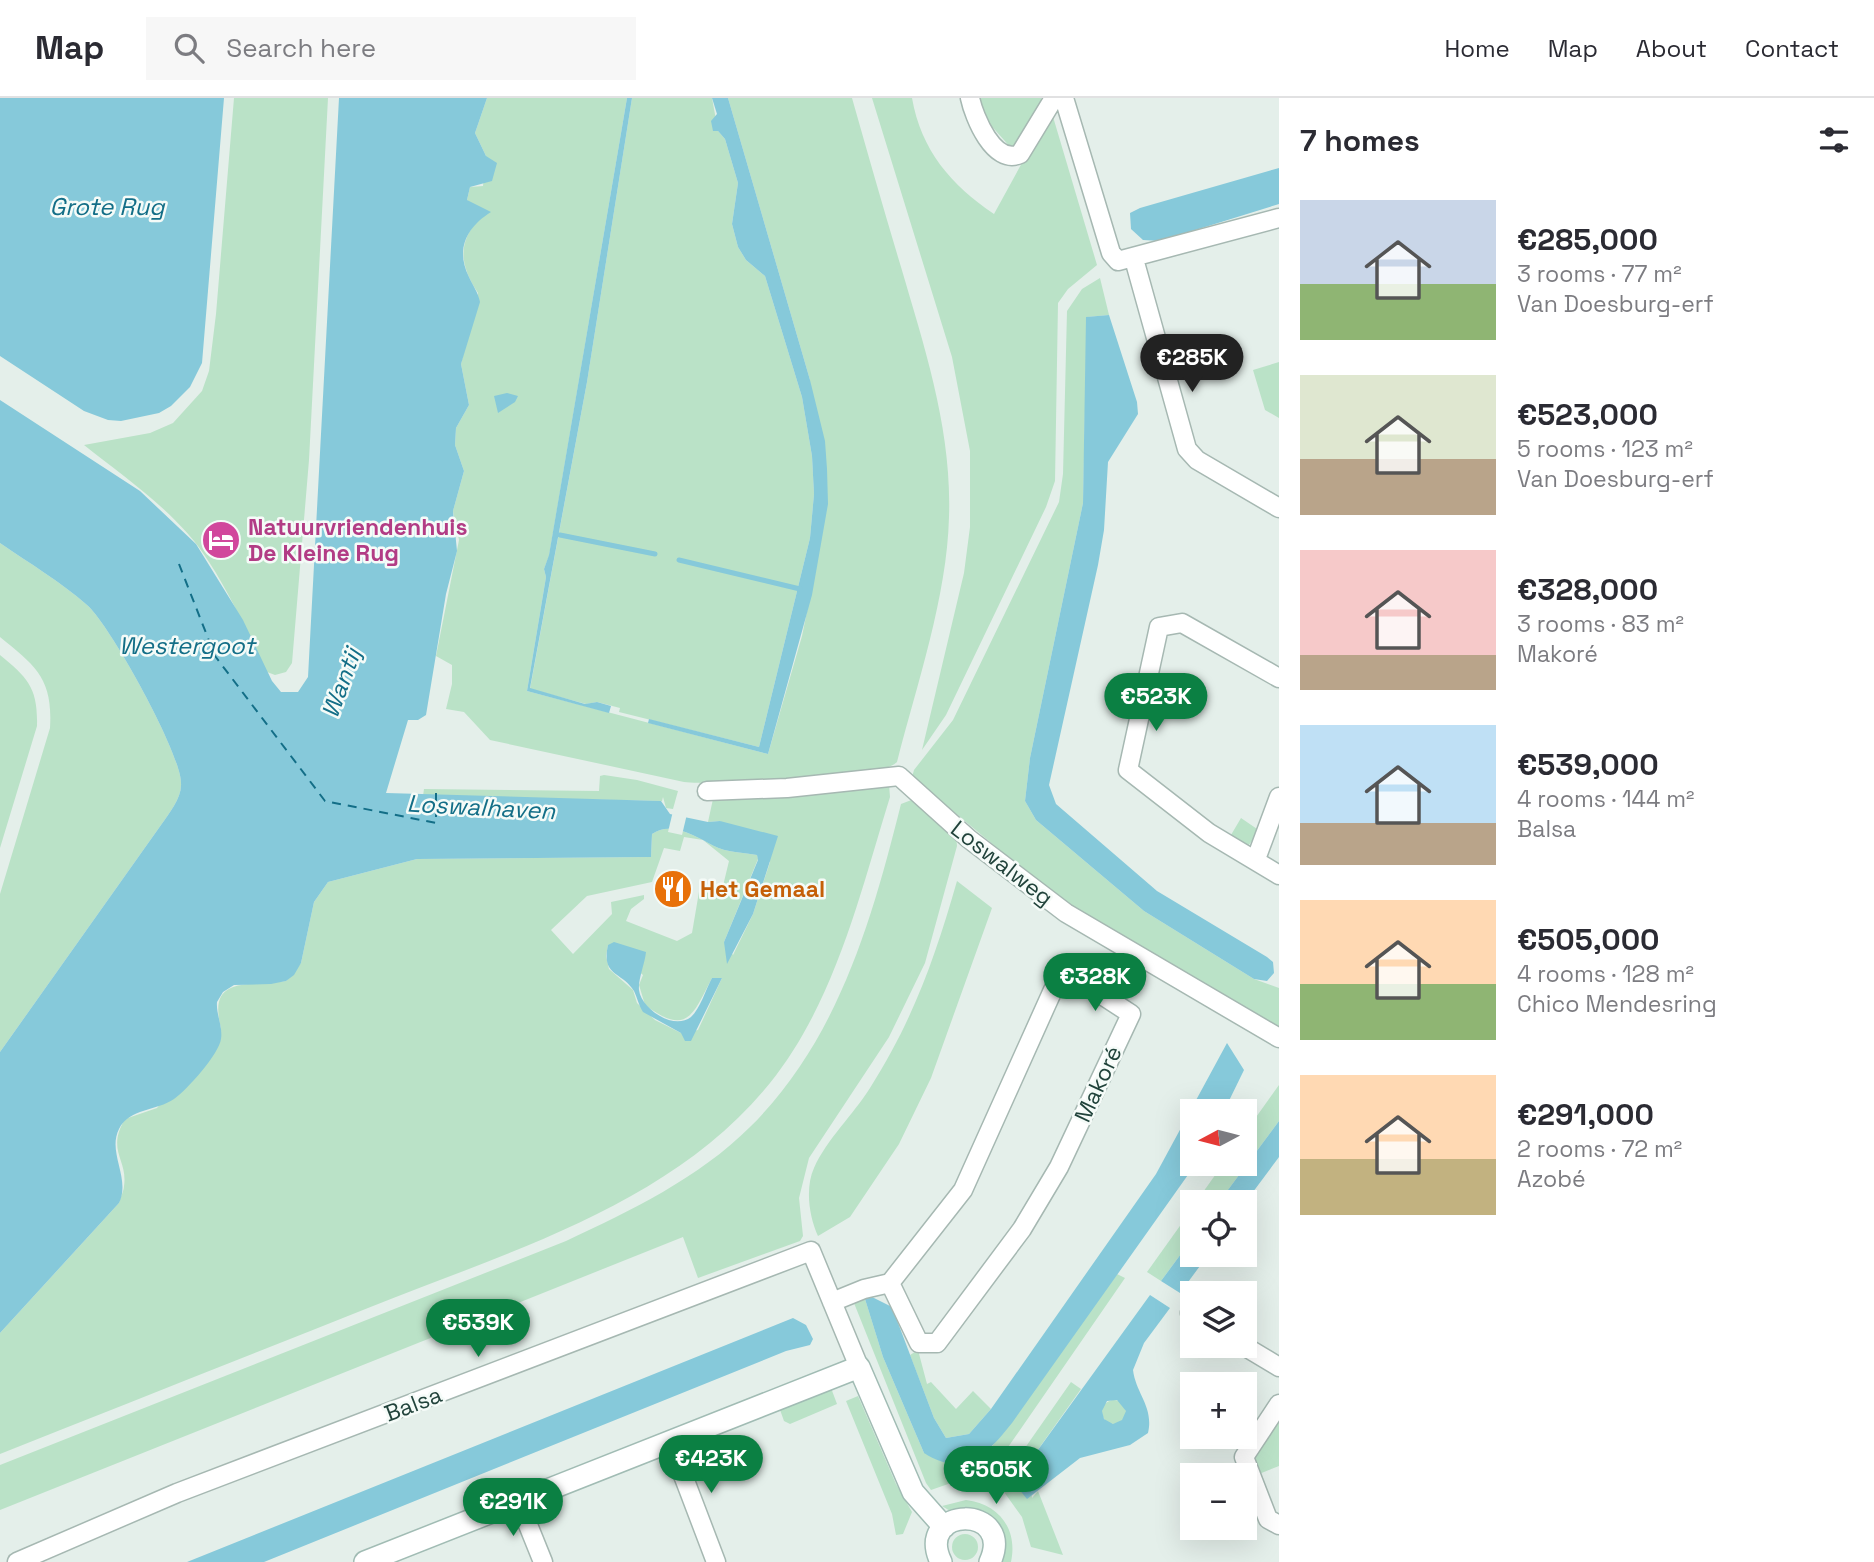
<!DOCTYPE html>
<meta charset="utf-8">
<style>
:root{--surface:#fff;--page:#f7f7f7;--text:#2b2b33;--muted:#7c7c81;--line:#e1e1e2;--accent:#0b8043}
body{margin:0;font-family:"Space Grotesk",sans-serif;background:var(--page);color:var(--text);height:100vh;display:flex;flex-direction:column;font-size:26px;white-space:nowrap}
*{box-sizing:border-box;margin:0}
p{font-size:23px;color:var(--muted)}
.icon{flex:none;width:38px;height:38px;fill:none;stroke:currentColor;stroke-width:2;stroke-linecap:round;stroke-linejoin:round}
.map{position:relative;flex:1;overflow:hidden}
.drawer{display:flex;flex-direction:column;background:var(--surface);width:595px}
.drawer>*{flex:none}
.needle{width:46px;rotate:263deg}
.fabs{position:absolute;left:1180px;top:1001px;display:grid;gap:14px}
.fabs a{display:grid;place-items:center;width:77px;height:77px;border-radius:0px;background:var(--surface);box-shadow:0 7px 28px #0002;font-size:35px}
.price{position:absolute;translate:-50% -60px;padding:0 16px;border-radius:24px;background:var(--accent);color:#fff;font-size:23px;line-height:46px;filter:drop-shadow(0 2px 4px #0008)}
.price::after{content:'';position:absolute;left:50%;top:42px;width:21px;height:16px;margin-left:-10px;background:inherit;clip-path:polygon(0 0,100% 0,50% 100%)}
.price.active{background:#222;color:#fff}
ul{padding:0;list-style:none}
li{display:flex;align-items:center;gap:21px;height:175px;padding:0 21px}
li span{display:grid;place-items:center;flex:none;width:196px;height:140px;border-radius:0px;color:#555}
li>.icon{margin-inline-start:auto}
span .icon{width:84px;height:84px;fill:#fffc;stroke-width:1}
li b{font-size:30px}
h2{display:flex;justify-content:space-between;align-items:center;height:84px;padding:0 21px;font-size:30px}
header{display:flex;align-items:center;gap:42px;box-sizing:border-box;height:98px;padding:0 35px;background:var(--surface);border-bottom:2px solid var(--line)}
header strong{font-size:33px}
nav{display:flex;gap:38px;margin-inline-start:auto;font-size:24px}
.search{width:490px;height:63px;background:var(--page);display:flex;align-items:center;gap:18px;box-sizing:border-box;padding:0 24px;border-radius:0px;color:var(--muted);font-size:26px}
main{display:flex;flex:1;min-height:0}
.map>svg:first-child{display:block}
</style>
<header>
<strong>Map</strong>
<div class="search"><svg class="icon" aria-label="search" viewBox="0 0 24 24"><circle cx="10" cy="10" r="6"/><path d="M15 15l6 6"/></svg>Search here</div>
<nav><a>Home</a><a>Map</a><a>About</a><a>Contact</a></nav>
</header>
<main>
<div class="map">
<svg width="1279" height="1464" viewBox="0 0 1279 1464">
<rect width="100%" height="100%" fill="#e4efea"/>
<path fill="#bae2c7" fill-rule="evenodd" d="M234 0H328L309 362 292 565 286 574 275 577 267 574C248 537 232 499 209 464 180 417 127 381 84 347L150 335 173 325 202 293 209 273 216 216Z
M487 0H627L549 458 544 471 546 479 527 593 768 656 802 538 817 464 810 282 728 0H852C868 56 884 113 901 169 925 251 952 332 949 419 947 499 917 586 897 664 878 683 717 688 684 684L490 642 464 614 446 611 452 586V567L436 558 459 442 453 413 464 373 455 347 456 330 469 307 461 266 478 195C461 169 456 146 479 121L467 102 470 89 483 88 486 58 475 35Z
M632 0H712L718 33 725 41 738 85 732 126 738 149 746 162 765 178 802 299 812 358 814 396 810 440 759 649 619 614 620 610 597 604 586 606 530 591 587 284Z
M872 0H912C921 52 951 87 994 116L1051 12 1097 167 1068 191 1058 205 1055 383 1046 409 946 617 922 652 964 475 970 429V353L952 259Z
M978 0H1041L1043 7 1021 49 1012 51 987 23Z
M1100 180 1109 217 1087 219 1083 405 1030 660 1025 703 1036 722 1144 813 1254 881 1279 890V933L1067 808 912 679 914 672 953 622 1059 404 1063 376 1067 213 1082 191Z
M1279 264V320L1265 312 1253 272Z
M0 445C29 465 61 484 87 507 110 527 181 655 181 685 182 700 169 715 161 727L0 954V796L50 630C53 581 36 568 0 539Z
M0 557C28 580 38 590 37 628L0 750Z
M604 677 637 682 678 693 673 711 666 710 663 699 662 703 423 698 424 691 599 693 600 678Z
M889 686 890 699C860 796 835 904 770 985 672 1107 507 1154 368 1210 245 1259 123 1307 0 1356V1235L119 1105C120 1100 124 1093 124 1088 128 1061 106 1053 125 1021L157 1010 221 930C207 876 249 889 286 883L301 865 314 804 328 784 417 761 651 759 652 736C671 722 697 739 714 748 725 754 745 755 757 757L758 761 724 844 733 857 753 816 770 764 720 723 708 724 713 701ZM684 739 703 742 729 763 722 792 700 788 692 835 677 843 626 823 631 811 644 801V797L611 804 612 816 573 856 551 832 587 798 652 784 664 750 680 753ZM608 847 643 877 639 887 645 907C688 939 693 916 712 880H722L698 932 681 935 655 922 637 905 633 892 609 871 606 858Z
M914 701 956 737 957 748 925 865 889 939 809 1060 799 1100 803 1138 800 1143 698 1180 683 1139 0 1412V1367L566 1143C630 1113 699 1080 750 1029 838 942 872 822 901 706Z
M1241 720 1260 733 1248 748 1231 737Z
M957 783 992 810 931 980 899 1046 850 1119 818 1138C809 1118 805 1090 814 1070 827 1041 853 1017 870 990 913 922 935 860 957 783Z
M1279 987V1023L1219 1104H1196L1223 1066H1244V1036Z
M1192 1111V1141L1161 1183 1147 1174Z
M1117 1176 1125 1180 984 1384 978 1387 951 1385 931 1392 926 1385 854 1205 865 1201 883 1259 924 1355 988 1354Z
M918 1252 927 1286 931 1284 956 1311 973 1293 991 1311 969 1336 946 1340 934 1320 910 1257Z
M1071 1284 1081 1291 1027 1367 1032 1400 1038 1393 1063 1457 1031 1449 1022 1419 999 1387Z
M831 1290 837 1306 790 1326 784 1323 779 1309Z
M858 1298 896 1386 912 1414 903 1436 896 1437 892 1416 846 1303Z
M1102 1314a12 12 0 1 1 24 0a12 12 0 1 1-24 0Z
M1279 1318V1368L1259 1376 1253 1359Z
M966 1402C999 1406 1018 1431 1011 1464H1002L999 1443 942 1408Z
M952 1449a13 13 0 1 1 26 0a13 13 0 1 1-26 0Z"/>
<path fill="#86c9da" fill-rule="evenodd" d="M0 0H224L202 265 190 289 171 308 159 315 121 323 108 322 84 313 0 258Z
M339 0H487L475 35 486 58 497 65 492 83 470 89 467 102 491 114C467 129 455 151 469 179 473 188 478 194 480 204L461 266 469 307 456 330 455 347 464 373 453 413 457 453 446 496 426 617 418 622H408L386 695 661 703 670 716 708 724 720 723 778 738 753 816 727 866 724 844 758 762 757 757C745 755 725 754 714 748 697 739 671 722 652 736L651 759 417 761 328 784 314 804 301 865 294 877 286 883 271 886 234 887 223 894 217 904C216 917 223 928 221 941 219 956 187 992 174 1001 157 1013 129 1010 119 1031 107 1055 131 1080 119 1105L0 1235V954L161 727C169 715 182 700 181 685 181 655 110 527 87 507 61 484 29 465 0 445V302L140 393 196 446 243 522 272 583 281 594H298L308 579Z
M627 0H632L587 284 530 590 585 606 597 604 611 608 609 615 527 593 546 479 544 471 549 457Z
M712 0H728L810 282 825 343 827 371 828 406 812 497 768 656 648 625 649 621 759 649 810 440 814 396 812 358 802 299 765 178 746 162 738 149 732 126 738 85 725 41 718 33H713L711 23 717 16Z
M1279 70V106L1160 143 1143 142 1131 131 1130 115 1140 110Z
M1109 217 1137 304 1138 316 1108 364 1104 432 1098 467 1049 687 1056 706 1157 793 1267 859 1273 864 1274 875 1267 883 1254 881 1144 813 1036 722 1025 703 1030 660 1083 405 1086 219Z
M507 295 518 298 515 304 498 315 494 298Z
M614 844 646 854C645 865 638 881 639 892 641 910 673 933 691 919 700 911 706 891 712 880H722L691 943H685L681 935 643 914C639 908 637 899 634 893 622 873 601 879 608 847Z
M1227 945 1244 972 1224 1013H1192V1066L1195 1067 1012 1325C987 1356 965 1381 924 1355L883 1259 865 1201 872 1199 892 1209 934 1320 946 1340 969 1336 991 1311 1156 1076Z
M1279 1023V1059L1244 1106 1219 1104Z
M1192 1141V1157H1208L1180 1195 1161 1183Z
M1150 1197 1170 1210 1144 1245 1133 1272C1136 1296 1154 1309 1148 1335L1130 1347 1080 1360 1027 1401 1018 1390 1027 1367ZM1117 1302 1126 1313 1122 1322 1113 1326 1104 1321 1102 1313 1107 1303Z
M793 1220 806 1227 813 1241 810 1247 786 1253 264 1464H187Z"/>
<path fill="#e4efea" d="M673 713 687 716 682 737 668 734Z"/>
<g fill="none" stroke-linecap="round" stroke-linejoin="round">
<path stroke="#86c9da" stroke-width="5" d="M560 437 655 456
M679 462 800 491"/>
<path stroke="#136e87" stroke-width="2" stroke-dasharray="9 7" stroke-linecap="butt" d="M179 466 215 558 325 703 436 725V695"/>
<defs>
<path id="street" d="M970 0C974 19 994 68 1020 56L1054 0
M1064 0 1111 155 1118 163 1279 120
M1134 161 1187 351 1197 362 1279 410
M1279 580 1182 525 1159 529 1128 672 1209 735 1279 777
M707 693 787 690 899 678 969 741 1066 815 1279 940
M1256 761 1279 699
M832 1204 864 1191 890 1185 963 1092 1053 892 1065 873 1131 916 1059 1069 1022 1131 937 1245H919L890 1185
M1190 1215 1192 1216
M1244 1248 1279 1269
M1279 1306 1244 1359 1268 1421 1279 1427
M670 1343 716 1464
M518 1402 543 1464
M17 1464 177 1395 811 1153 859 1269"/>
<path id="secondary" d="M365 1464 859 1269 913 1394 944 1429
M941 1464C914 1407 1016 1406 990 1464"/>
</defs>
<use href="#street" stroke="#a6b8b2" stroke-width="21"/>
<use href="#secondary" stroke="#a1bcb4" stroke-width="24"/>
<use href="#street" stroke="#fff" stroke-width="18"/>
<use href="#secondary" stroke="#fff" stroke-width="21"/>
</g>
<defs>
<symbol id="hotel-disc" viewBox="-11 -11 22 22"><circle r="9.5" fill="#d1479c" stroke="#f5fbf8"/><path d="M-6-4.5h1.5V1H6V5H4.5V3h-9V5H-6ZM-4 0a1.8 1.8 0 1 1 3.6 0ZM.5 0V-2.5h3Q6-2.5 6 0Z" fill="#fff"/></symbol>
<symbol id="restaurant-disc" viewBox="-11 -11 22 22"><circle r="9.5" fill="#e8710a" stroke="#f5fbf8"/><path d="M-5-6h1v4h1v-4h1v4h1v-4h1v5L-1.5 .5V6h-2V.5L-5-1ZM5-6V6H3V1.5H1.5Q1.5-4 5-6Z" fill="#fff"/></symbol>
</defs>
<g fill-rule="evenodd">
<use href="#hotel-disc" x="199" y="420" width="44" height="44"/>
<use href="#restaurant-disc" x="651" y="769" width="44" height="44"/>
</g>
<g text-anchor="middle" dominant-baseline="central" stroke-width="5" stroke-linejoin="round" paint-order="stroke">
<g font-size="23" font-weight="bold" fill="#b23c85" stroke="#f5fbf8" text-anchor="start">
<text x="248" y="429">Natuurvriendenhuis<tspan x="248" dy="26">De Kleine Rug</tspan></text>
</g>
<g font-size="23" fill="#21433b" stroke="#f5fbf8">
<text transform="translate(1002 765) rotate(38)">Loswalweg</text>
<text transform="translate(1098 986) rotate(-65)">Makoré</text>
<text transform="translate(413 1306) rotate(-21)">Balsa</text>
</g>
<g font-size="23" font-weight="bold" fill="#c56008" stroke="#f5fbf8" text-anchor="start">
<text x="700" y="791">Het Gemaal</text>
</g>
<g font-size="24" font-style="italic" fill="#136e87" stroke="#f5fbf8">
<text x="107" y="108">Grote Rug</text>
<text x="187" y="547">Westergoot</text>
<text transform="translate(341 585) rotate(-70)">Wantij</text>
<text transform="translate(481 709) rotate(3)">Loswalhaven</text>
</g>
</g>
</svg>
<div class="fabs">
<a><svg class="needle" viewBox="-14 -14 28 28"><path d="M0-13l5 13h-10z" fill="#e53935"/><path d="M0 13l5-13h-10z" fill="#7c7c81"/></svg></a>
<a><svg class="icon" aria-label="locate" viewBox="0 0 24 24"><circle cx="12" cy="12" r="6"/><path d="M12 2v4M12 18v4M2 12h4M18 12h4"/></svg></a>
<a><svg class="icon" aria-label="layers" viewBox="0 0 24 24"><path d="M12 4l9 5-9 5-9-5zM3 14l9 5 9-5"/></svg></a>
<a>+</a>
<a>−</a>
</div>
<b class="price active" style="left:1192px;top:296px">€285K</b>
<b class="price" style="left:1156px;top:635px">€523K</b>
<b class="price" style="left:1095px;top:915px">€328K</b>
<b class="price" style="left:478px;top:1261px">€539K</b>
<b class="price" style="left:711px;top:1397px">€423K</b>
<b class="price" style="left:996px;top:1408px">€505K</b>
<b class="price" style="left:513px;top:1440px">€291K</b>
</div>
<section class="drawer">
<h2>7 homes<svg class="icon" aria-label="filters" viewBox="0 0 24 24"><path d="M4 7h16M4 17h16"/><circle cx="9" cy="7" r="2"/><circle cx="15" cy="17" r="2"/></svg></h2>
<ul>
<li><span style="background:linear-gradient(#c9d6e8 60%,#8fb573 0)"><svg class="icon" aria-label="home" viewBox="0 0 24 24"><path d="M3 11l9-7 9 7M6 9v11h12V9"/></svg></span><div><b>€285,000</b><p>3 rooms · 77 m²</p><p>Van Doesburg-erf</p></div></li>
<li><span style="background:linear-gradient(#dfe7d0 60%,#b9a48a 0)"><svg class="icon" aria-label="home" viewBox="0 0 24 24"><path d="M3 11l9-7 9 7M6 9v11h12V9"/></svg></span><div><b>€523,000</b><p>5 rooms · 123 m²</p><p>Van Doesburg-erf</p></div></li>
<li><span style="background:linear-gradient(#f6c9c9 75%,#b9a48a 0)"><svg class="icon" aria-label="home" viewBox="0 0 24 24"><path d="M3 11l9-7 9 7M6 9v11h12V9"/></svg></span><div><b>€328,000</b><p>3 rooms · 83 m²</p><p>Makoré</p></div></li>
<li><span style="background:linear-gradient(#bfe0f5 70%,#b9a48a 0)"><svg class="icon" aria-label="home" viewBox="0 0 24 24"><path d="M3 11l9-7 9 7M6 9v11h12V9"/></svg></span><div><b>€539,000</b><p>4 rooms · 144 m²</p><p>Balsa</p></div></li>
<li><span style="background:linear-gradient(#ffd9b3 60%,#8fb573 0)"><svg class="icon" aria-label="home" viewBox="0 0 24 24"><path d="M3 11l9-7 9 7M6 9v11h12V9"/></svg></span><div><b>€505,000</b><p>4 rooms · 128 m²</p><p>Chico Mendesring</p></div></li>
<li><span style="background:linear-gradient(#ffd9b3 60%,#c2b280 0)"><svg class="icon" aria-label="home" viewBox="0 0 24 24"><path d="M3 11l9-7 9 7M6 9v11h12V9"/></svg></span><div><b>€291,000</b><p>2 rooms · 72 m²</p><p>Azobé</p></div></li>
</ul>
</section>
</main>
